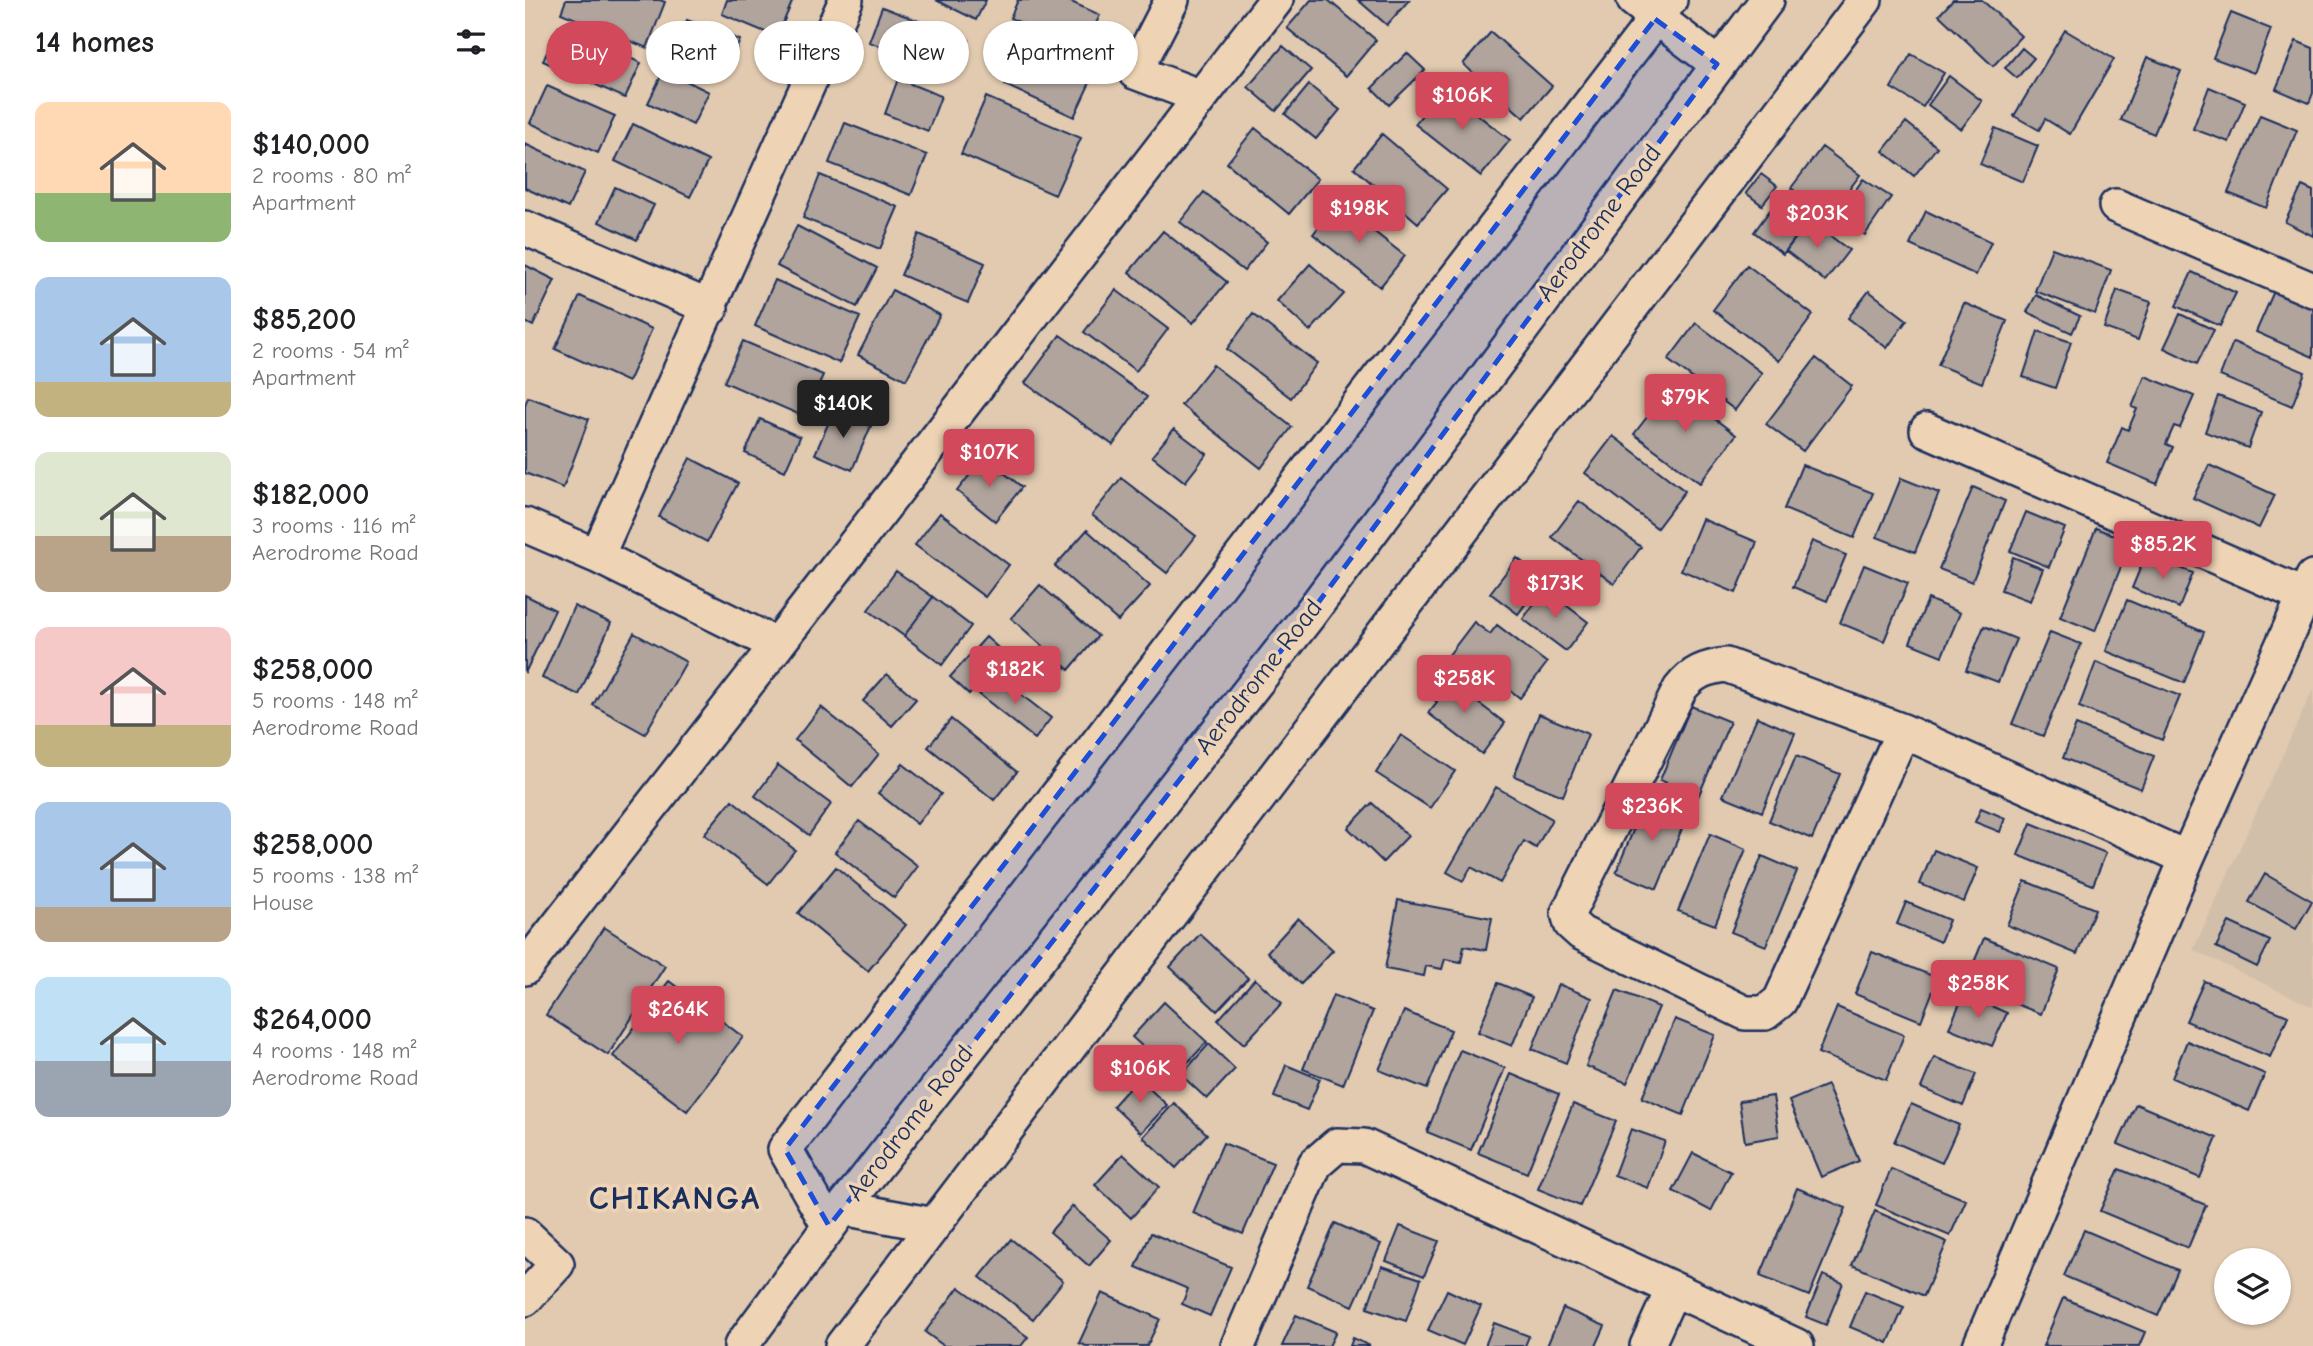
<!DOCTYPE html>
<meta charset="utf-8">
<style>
:root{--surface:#fff;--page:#f6f6f6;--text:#202124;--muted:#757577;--accent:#d1495b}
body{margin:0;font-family:"Comic Neue",sans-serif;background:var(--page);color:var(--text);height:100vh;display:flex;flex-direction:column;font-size:26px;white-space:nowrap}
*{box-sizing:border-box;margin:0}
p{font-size:23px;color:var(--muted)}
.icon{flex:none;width:38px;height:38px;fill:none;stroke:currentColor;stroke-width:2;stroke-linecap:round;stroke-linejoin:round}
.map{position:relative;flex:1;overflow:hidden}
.panel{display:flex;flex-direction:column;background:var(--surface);width:525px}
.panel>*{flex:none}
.hud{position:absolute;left:21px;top:21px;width:665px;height:63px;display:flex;gap:14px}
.buttons{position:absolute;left:1689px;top:1248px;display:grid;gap:14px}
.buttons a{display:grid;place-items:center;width:77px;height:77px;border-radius:50%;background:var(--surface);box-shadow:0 2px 5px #0004;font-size:35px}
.price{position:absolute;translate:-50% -60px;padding:0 16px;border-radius:7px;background:var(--accent);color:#fff;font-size:23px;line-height:46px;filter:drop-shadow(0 2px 4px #0008)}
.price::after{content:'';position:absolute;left:50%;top:42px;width:21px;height:16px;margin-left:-10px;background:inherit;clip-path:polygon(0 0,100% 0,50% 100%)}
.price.current{background:#222;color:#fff}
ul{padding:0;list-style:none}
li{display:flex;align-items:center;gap:21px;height:175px;padding:0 35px}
li span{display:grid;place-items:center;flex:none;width:196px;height:140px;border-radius:14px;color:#555}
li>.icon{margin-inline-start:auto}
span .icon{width:84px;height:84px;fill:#fffc;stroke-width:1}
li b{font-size:30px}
h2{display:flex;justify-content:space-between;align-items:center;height:84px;padding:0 35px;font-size:30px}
.tag{padding:0 24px;border-radius:32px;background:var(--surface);box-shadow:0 2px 5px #0004;font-size:24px;line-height:63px}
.tag.current{background:var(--accent);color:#fff}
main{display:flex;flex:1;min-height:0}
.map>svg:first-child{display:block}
</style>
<main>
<section class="panel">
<h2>14 homes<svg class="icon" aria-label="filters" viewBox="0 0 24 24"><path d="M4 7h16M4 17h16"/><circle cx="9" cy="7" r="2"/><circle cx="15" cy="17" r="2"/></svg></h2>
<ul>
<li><span style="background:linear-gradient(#ffd9b3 65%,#8fb573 0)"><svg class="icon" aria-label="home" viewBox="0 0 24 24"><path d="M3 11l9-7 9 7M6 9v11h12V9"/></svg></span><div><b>$140,000</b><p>2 rooms · 80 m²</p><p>Apartment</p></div></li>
<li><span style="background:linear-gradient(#a9c7e8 75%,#c2b280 0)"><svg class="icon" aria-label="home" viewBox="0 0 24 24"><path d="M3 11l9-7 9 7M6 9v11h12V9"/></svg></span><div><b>$85,200</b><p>2 rooms · 54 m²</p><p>Apartment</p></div></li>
<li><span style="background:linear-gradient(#dfe7d0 60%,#b9a48a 0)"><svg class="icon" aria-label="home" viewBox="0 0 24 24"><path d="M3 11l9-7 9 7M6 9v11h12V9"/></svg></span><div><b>$182,000</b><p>3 rooms · 116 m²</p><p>Aerodrome Road</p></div></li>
<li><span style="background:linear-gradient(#f6c9c9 70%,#c2b280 0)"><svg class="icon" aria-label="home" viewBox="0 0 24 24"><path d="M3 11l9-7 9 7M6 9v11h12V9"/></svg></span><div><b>$258,000</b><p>5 rooms · 148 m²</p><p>Aerodrome Road</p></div></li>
<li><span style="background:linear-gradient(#a9c7e8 75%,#b9a48a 0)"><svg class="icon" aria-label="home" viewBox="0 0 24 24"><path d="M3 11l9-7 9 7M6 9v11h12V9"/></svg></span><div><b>$258,000</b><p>5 rooms · 138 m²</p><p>House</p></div></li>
<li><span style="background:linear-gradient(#bfe0f5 60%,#9aa5b1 0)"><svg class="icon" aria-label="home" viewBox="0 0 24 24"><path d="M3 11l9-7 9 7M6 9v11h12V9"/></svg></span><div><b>$264,000</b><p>4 rooms · 148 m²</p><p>Aerodrome Road</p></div></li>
</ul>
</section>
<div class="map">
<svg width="1788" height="1346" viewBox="0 0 1788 1346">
<rect width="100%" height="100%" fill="#e1cab0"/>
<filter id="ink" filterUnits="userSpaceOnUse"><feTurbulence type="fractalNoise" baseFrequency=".0143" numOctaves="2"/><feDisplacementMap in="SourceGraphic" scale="14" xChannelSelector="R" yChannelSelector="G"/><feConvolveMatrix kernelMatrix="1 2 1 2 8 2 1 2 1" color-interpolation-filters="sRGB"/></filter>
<g filter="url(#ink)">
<path fill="#d2bfaa" d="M1788 689V1007L1668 950Z"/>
<path fill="#b0a49c" stroke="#1b2f5e" stroke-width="2" d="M41 0H135L140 2 122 48 36 13Z
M202 0H268L252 37 197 14Z
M411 0H461L451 20Z
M493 0H542L575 15 558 51 485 18Z
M786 0H803L851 40 821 76 762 28Z
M833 0H884L862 25Z
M1428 0H1457L1496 36 1468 66 1414 15Z
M357 7 444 40 430 74 344 42Z
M1706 13 1746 29 1729 73 1688 58Z
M162 20 215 40 201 74 148 54Z
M34 26 116 63 100 98 18 61Z
M1540 30 1589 59 1545 134 1520 119 1514 130 1489 116Z
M966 32 1027 86 999 118 938 64Z
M1771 41 1788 48V93L1784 103 1751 89Z
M498 45 568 76 549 117 480 85Z
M758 46 786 70 751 111 723 87Z
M1497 48 1509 58 1492 78 1480 68Z
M882 53 900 70 864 105 847 88Z
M1386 54 1419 73 1398 107 1366 88Z
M1622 57 1656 71 1629 134 1596 120Z
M139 70 184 92 168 125 123 103Z
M1424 76 1457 101 1436 129 1403 105Z
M373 79 416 96 403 131 360 114Z
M784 85 815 110 791 139 760 114Z
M22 86 90 116 73 153 5 123Z
M1684 87 1720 102 1704 142 1668 129Z
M918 88 985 140 956 176 890 124Z
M461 97 556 138 530 195 436 154Z
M1735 115 1772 130 1741 208 1703 193Z
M1381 122 1412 147 1389 176 1358 151Z
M320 123 402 155 386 195 304 163Z
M108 124 183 161 165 197 90 161Z
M730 128 793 179 764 214 702 163Z
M1470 128 1513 146 1498 182 1455 164Z
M857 134 922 189 893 223 829 168Z
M0 144 60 172 43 208 0 188Z
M1297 147 1335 175 1303 217 1266 188Z
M1236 174 1252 186 1237 205 1221 193Z
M295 175 373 207 355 249 278 218Z
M1338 179 1366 197 1340 235 1312 217Z
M1777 186 1788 191V236L1760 222Z
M90 187 129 205 112 240 74 222Z
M679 192 742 242 719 271 655 222Z
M1254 198 1284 220 1258 254 1229 232Z
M813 203 880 256 855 287 788 234Z
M1401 211 1466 242 1451 275 1385 245Z
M1284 220 1324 250 1300 281 1261 251Z
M272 226 352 268 332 307 252 266Z
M638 231 702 282 668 323 604 272Z
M394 234 460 263 443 303 376 275Z
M1527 248 1586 270 1570 314 1510 291Z
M785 264 819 294 785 331 752 301Z
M0 265 30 280 8 326 0 322Z
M1222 265 1288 315 1254 361 1188 310Z
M1667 272 1711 293 1695 326 1651 306Z
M250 280 335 317 314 363 230 326Z
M367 290 415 315 381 380 333 355Z
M591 290 643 329 611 371 559 332Z
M1592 290 1626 302 1613 340 1579 328Z
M1344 291 1382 320 1362 348 1323 318Z
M1749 291 1788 308V357L1731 332Z
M1511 295 1555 316 1547 333 1502 312Z
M55 296 127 329 103 382 30 349Z
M1439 303 1482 321 1457 383 1413 365Z
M728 314 792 363 766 398 702 349Z
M1655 314 1689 330 1672 364 1639 348Z
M1171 323 1237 373 1210 410 1143 360Z
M1513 331 1546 342 1530 388 1498 377Z
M535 335 622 397 588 445 500 383Z
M218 341 298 375 280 417 199 382Z
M1708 342 1780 372 1767 406 1695 376Z
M1291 358 1327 386 1278 451 1241 424Z
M688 365 767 427 736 468 656 405Z
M1620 376 1669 396 1655 428 1649 426 1641 444 1648 447 1632 484 1582 463 1597 427 1603 430 1612 409 1607 407Z
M1146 386 1211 435 1175 483 1109 434Z
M1693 396 1736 412 1723 448 1680 432Z
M3 397 64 419 38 488 0 473V405Z
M309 410 346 426 327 470 290 454Z
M235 419 275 437 260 471 220 453Z
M649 429 682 454 660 482 627 456Z
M1088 436 1160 491 1132 528 1060 473Z
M459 457 497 487 470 521 432 491Z
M165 458 213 483 182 542 134 517Z
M1277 465 1348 493 1329 538 1259 509Z
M1684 465 1750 495 1734 528 1668 498Z
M596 478 671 536 642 573 567 515Z
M1376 478 1414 493 1390 552 1352 537Z
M1448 487 1480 501 1447 582 1414 569Z
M1054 501 1116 547 1089 584 1027 537Z
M1501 512 1540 528 1524 567 1485 551Z
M415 513 484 565 460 597 390 545Z
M1177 519 1232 542 1211 593 1156 570Z
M1571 528 1606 542 1570 631 1535 617Z
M562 530 625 586 593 621 530 566Z
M1287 541 1321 555 1302 601 1268 587Z
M1621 554 1668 573 1654 608 1607 588Z
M1488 557 1518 569 1505 601 1476 590Z
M992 558 1019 579 993 614 965 593Z
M1339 565 1383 583 1359 641 1315 623Z
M371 571 408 597 379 636 343 610Z
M515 585 573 636 544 670 486 618Z
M1020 589 1063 622 1041 651 998 619Z
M0 595 30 610 0 673Z
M408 597 446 626 417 665 379 636Z
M1403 599 1435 613 1417 656 1385 643Z
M1602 600 1679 632 1659 683 1581 651Z
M49 606 86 623 54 695 17 678Z
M949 622 965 634 972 625 1022 663 995 698 967 676 958 689 920 660Z
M1459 626 1491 639 1473 682 1441 670Z
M1525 632 1556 644 1518 736 1487 724Z
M109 633 161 662 120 734 68 705Z
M461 637 480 654 444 694 425 677Z
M1571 662 1655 696 1637 740 1554 707Z
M362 674 391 699 367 726 338 701Z
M470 674 526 718 510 739 454 694Z
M916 675 980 723 957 754 903 713 912 702 901 693Z
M1166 706 1205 722 1173 797 1135 780Z
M296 707 354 754 327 787 270 740Z
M1014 714 1063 734 1038 796 989 776Z
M1232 717 1270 733 1237 812 1198 796Z
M426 719 492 772 469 800 403 747Z
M1551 725 1629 756 1616 789 1538 758Z
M876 735 930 771 905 808 851 773Z
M1271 756 1315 774 1287 839 1244 821Z
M378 764 416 794 392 824 353 793Z
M253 765 306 804 284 835 230 796Z
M971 787 1027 819 1011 848 999 841 975 883 946 867 938 881 922 872Z
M1122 797 1163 814 1132 889 1091 872Z
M207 800 270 850 243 884 179 834Z
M847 803 883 836 858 862 823 828Z
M1456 808 1480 818 1475 832 1450 822Z
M334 821 393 866 369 898 310 852Z
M1506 823 1581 853 1568 885 1493 855Z
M1185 834 1221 849 1190 925 1153 911Z
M1409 850 1453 868 1439 902 1395 884Z
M1237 856 1272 871 1241 946 1206 932Z
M311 867 381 925 343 971 273 913Z
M1740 874 1787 901 1771 929 1724 902Z
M1500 881 1570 909 1552 954 1482 925Z
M873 900 967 918 961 950 939 946 936 962 920 959 917 969 901 966 899 976 860 969Z
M1381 902 1424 920 1415 942 1372 924Z
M773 918 808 950 776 984 742 952Z
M1704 922 1745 941 1732 967 1691 947Z
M79 927 140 966 83 1055 21 1015Z
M675 934 723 978 692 1011 645 967Z
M1459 938 1534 969 1516 1014 1440 984Z
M1347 952 1413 978 1396 1021 1330 994Z
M730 979 757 1003 719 1044 693 1020Z
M144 981 218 1037 162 1111 88 1056Z
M1679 981 1763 1016 1745 1057 1661 1021Z
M973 983 1007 997 987 1046 953 1032Z
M1033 984 1067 998 1041 1063 1007 1049Z
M1092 990 1134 1007 1102 1083 1061 1066Z
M1439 994 1482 1013 1467 1046 1424 1028Z
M808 995 848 1011 818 1085 778 1069Z
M639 1002 682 1042 650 1076 607 1037Z
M1312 1007 1379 1035 1361 1080 1293 1053Z
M879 1011 926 1030 902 1089 854 1070Z
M1150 1019 1190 1035 1158 1115 1117 1098Z
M1662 1041 1740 1074 1724 1111 1647 1078Z
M684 1044 710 1069 682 1099 656 1075Z
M935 1050 980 1068 946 1150 902 1132Z
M1409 1057 1451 1074 1438 1106 1396 1088Z
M761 1065 795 1079 782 1110 749 1097Z
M986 1074 1034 1094 1002 1173 953 1153Z
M613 1078 642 1105 616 1133 588 1106Z
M1302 1085 1334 1161 1296 1177 1264 1101Z
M1248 1096 1254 1136 1220 1142 1214 1101Z
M649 1103 682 1134 651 1168 618 1137Z
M1048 1104 1091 1121 1055 1206 1013 1189Z
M1386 1104 1434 1125 1417 1163 1369 1142Z
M1611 1104 1692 1138 1675 1178 1593 1144Z
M1106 1129 1140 1141 1123 1188 1089 1175Z
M698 1143 748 1163 718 1234 668 1213Z
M1168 1153 1206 1172 1186 1211 1148 1191Z
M598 1154 634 1187 606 1218 570 1185Z
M1366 1169 1441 1200 1425 1236 1351 1205Z
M1594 1169 1681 1205 1663 1248 1575 1211Z
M1272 1188 1321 1208 1284 1296 1235 1276Z
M547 1206 586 1240 564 1266 525 1232Z
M1350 1211 1422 1242 1399 1296 1327 1265Z
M810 1223 856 1244 828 1306 782 1286Z
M875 1226 914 1241 899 1276 861 1261Z
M1559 1230 1653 1270 1633 1316 1539 1276Z
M626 1233 706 1267 685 1316 657 1304 663 1289 611 1267Z
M486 1239 538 1281 508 1319 455 1277Z
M857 1266 896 1279 881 1321 842 1308Z
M1298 1275 1318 1283 1301 1325 1281 1317Z
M434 1287 503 1337 496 1346H419L400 1332Z
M922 1290 956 1306 938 1345 903 1330Z
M1340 1291 1379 1307 1363 1343 1325 1327Z
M577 1293 635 1319 622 1346H561L554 1343Z
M1538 1298 1620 1332 1614 1346H1518Z
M1038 1308 1080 1326 1071 1346H1022Z
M771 1315 811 1332 804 1346H757Z
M969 1323 1004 1336 1000 1346H960Z
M828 1338 845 1346H825Z"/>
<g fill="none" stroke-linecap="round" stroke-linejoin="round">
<defs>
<path id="minor" d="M647 0 610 72 676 97
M1109 0 1192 64
M1591 206 1788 290
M0 228 186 308
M1402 430 1780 596
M0 525 72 556 252 645 751 0
M72 556 321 0
M1378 731 1255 1001 1240 1013H1220L1056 933 1046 924 1043 913 1155 689C1168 672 1180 668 1201 665L1378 731 1662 858 1788 577
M0 968 252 645
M318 1208 409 1225
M304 1226 260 1149 1145 0
M0 1234 32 1264 0 1299
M216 1346 318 1208 784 615 1242 0
M317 1346 1340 0
M713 1346 790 1164 812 1145 839 1146 1272 1346
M1122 1346 1147 1291
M1455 1346 1662 858"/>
</defs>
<use href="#minor" stroke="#1b2f5e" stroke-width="38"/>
<use href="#minor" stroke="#eed4b5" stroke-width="33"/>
</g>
</g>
<path fill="#1d4ed8" fill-opacity="0.2" stroke="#1d4ed8" stroke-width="5" stroke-dasharray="14 9" stroke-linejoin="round" d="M1130 19 1192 64 784 615 304 1226 260 1149Z"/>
<g text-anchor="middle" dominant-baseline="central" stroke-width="7" stroke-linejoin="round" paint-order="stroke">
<g font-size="26" fill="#1b2f5e" stroke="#eed4b5">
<text transform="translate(1074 223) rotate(-53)">Aerodrome Road</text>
<text transform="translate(734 677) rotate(-52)">Aerodrome Road</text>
<text transform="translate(385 1123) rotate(-52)">Aerodrome Road</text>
</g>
<g font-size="33" font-weight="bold" letter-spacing="2" fill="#1b2f5e" stroke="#eed4b5">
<text x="150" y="1198">CHIKANGA</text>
</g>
</g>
</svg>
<div class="buttons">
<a><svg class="icon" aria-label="layers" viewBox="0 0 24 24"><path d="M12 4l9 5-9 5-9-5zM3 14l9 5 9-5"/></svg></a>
</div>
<b class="price" style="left:937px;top:132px">$106K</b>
<b class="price" style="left:834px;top:245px">$198K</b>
<b class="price" style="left:1292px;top:250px">$203K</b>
<b class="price" style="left:1160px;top:434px">$79K</b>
<b class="price current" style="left:318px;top:440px">$140K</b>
<b class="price" style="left:464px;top:489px">$107K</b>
<b class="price" style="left:1638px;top:581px">$85.2K</b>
<b class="price" style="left:1030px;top:620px">$173K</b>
<b class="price" style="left:490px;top:706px">$182K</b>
<b class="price" style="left:939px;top:715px">$258K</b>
<b class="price" style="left:1127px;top:843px">$236K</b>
<b class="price" style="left:1453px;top:1020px">$258K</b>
<b class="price" style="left:153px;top:1046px">$264K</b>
<b class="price" style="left:615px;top:1105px">$106K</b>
<div class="hud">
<a class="tag current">Buy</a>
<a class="tag">Rent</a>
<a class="tag">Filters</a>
<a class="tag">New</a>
<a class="tag">Apartment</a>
</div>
</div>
</main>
